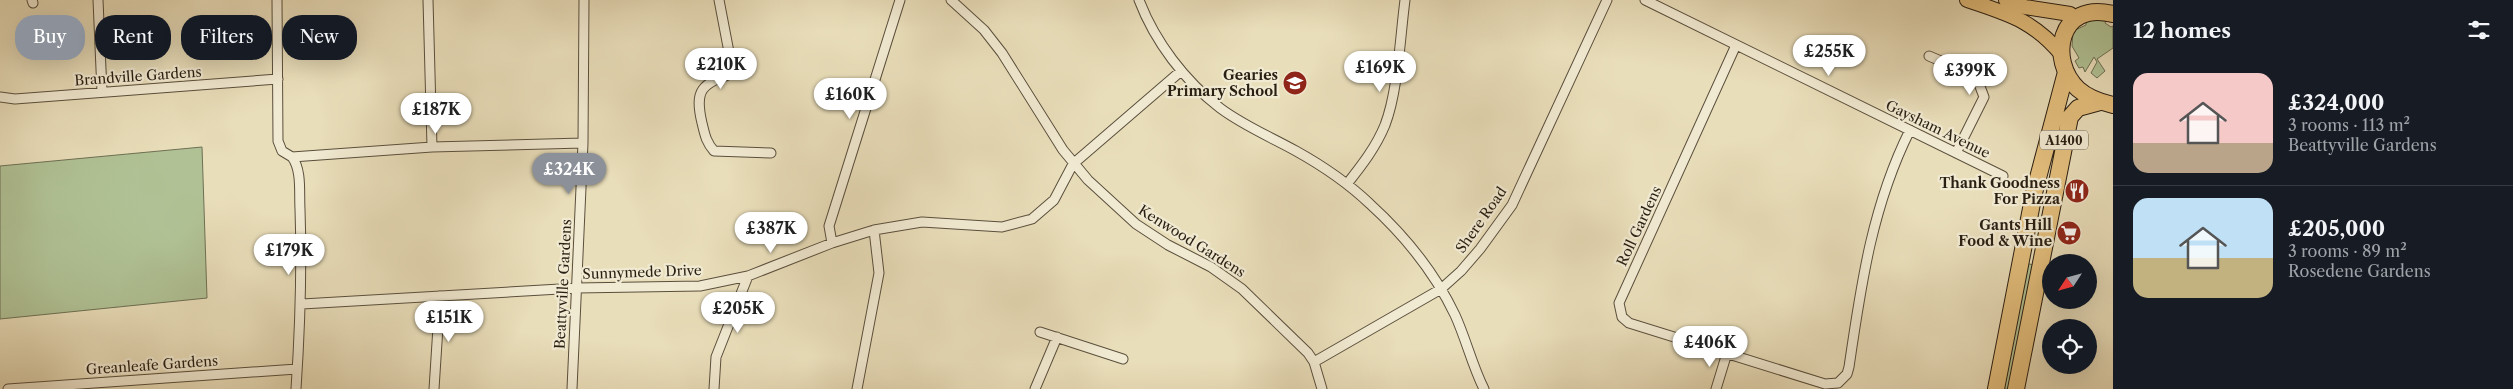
<!DOCTYPE html>
<meta charset="utf-8">
<style>
:root{--surface:#171b24;--page:#20242c;--text:#f1f3f6;--muted:#9ea1a6;--line:#363941;--accent:#8c9099}
body{margin:0;font-family:"Libre Caslon Text",serif;background:var(--page);color:var(--text);height:100vh;display:flex;flex-direction:column;font-size:19px;white-space:nowrap}
*{box-sizing:border-box;margin:0}
p{font-size:16px;color:var(--muted)}
.icon{flex:none;width:28px;height:28px;fill:none;stroke:currentColor;stroke-width:2;stroke-linecap:round;stroke-linejoin:round}
.map{position:relative;flex:1;overflow:hidden}
.details{display:flex;flex-direction:column;background:var(--surface);width:400px}
.details>*{flex:none}
.banner{position:absolute;left:15px;top:15px;width:475px;height:45px;display:flex;gap:10px}
.needle{width:32px;rotate:234deg}
.fabs{position:absolute;left:2042px;top:254px;display:grid;gap:10px}
.fabs a{display:grid;place-items:center;width:55px;height:55px;border-radius:50%;background:var(--surface);box-shadow:0 5px 20px #0002;font-size:25px}
.price{position:absolute;translate:-50% -42px;padding:0 11px;border-radius:18px;background:#fff;color:#222;font-size:16px;line-height:32px;filter:drop-shadow(0 1px 2px #0008)}
.price::after{content:'';position:absolute;left:50%;top:30px;width:15px;height:11px;margin-left:-8px;background:inherit;clip-path:polygon(0 0,100% 0,50% 100%)}
.price.selected{background:var(--accent);color:#fff}
ul{padding:0;list-style:none}
li{display:flex;align-items:center;gap:15px;height:125px;padding:0 20px}
li+li{border-top:1px solid var(--line)}
li span{display:grid;place-items:center;flex:none;width:140px;height:100px;border-radius:15px;color:#555}
li>.icon{margin-inline-start:auto}
span .icon{width:60px;height:60px;fill:#fffc;stroke-width:1}
li b{font-size:21px}
h2{display:flex;justify-content:space-between;align-items:center;height:60px;padding:0 20px;font-size:21px}
.tag{padding:0 18px;border-radius:20px;background:var(--surface);box-shadow:0 5px 20px #0002;font-size:18px;line-height:45px}
.tag.selected{background:var(--accent);color:#fff}
main{display:flex;flex:1;min-height:0}
.map>svg:first-child{display:block}
</style>
<main>
<div class="map">
<svg width="2113" height="389" viewBox="0 0 2113 389">
<rect width="100%" height="100%" fill="#e9deba"/>
<filter id="stains"><feTurbulence type="fractalNoise" baseFrequency=".004" numOctaves="4"/><feColorMatrix values="0 0 0 0 .2 0 0 0 0 .09 0 0 0 0 .02 0 0 0 .5 -.17"/></filter>
<radialGradient id="worn" r=".72"><stop offset=".6" stop-color="#630" stop-opacity="0"/><stop offset="1" stop-color="#630" stop-opacity=".3"/></radialGradient>
<path fill="#b0c295" stroke="#6d7054" d="M2086 19 2106 21 2105 23 2111 27 2113 26V48L2097 59 2105 71 2097 78 2091 73 2097 62 2094 57 2085 72 2083 67 2079 68 2075 61 2079 58 2072 46 2073 31 2086 25Z
M202 147 207 298 0 319V166Z
M2025 263 2034 265 2010 389H2002Z"/>
<g fill="none" stroke-linecap="round" stroke-linejoin="round">
<defs>
<path id="street" d="M32 0 33 3
M98 0 102 92
M277 0 278 141 282 151 292 157
M428 0 432 147
M719 0 733 73C702 84 694 89 702 123 705 135 706 142 714 151L771 153
M951 0 984 30 1002 53 1063 150 1088 180 1136 224 1168 245 1211 267 1242 289 1308 353 1314 362 1322 389
M1139 0C1155 42 1185 81 1220 108 1244 126 1271 137 1296 151 1323 166 1348 183 1370 204 1404 235 1435 273 1455 315 1466 339 1472 365 1484 389
M1645 0 2003 176
M1736 45 1619 303 1622 317 1629 323 1825 384 1838 383 1847 374 1849 367C1861 285 1872 206 1910 130
M1929 56 1976 76 1984 97 1956 153
M0 97 15 99 278 79
M292 157 432 147 583 143
M292 157C302 170 299 193 300 209 302 269 300 329 296 389
M1347 184C1362 165 1376 147 1385 125 1398 91 1400 38 1405 0
M832 243 829 226 900 0
M302 304 577 288 700 286 748 276 832 243 874 230 922 222 1002 227 1032 219 1054 200 1073 164 1181 71
M1040 332 1123 359
M1314 362 1441 289 1461 271 1480 249 1512 205 1607 0
M8 389 297 369
M434 389 440 296
M572 389 583 143 584 0
M714 389 716 357 748 276
M857 389 879 273 874 230
M1035 389 1057 337
M1716 389 1727 353"/>
<path id="primary" d="M1967 0C2008 14 2033 20 2062 55
M2006 0 2025 7 2070 14"/>
<path id="highway" d="M2113 14C2058 0 2048 61 2078 89 2088 98 2100 102 2113 105
M1996 389 2034 193 2066 72
M2016 389 2070 117 2078 108 2100 102"/>
</defs>
<use href="#street" stroke="#5a4f3d" stroke-width="11"/>
<use href="#primary" stroke="#2a1f13" stroke-width="16"/>
<use href="#highway" stroke="#2a1f13" stroke-width="18"/>
<use href="#street" stroke="#f1ead2" stroke-width="9"/>
<use href="#primary" stroke="#e4bf7d" stroke-width="14"/>
<use href="#highway" stroke="#e4bf7d" stroke-width="16"/>
</g>
<defs>
<symbol id="school-disc" viewBox="-11 -11 22 22"><circle r="9.5" fill="#8f2418" stroke="#f1ead2"/><path d="M0-5L7-2L0 1L-7-2ZM-4 1L0 2.5L4 1V4Q0 6-4 4Z" fill="#fff"/></symbol>
<symbol id="restaurant-disc" viewBox="-11 -11 22 22"><circle r="9.5" fill="#8f2418" stroke="#f1ead2"/><path d="M-5-6h1v4h1v-4h1v4h1v-4h1v5L-1.5 .5V6h-2V.5L-5-1ZM5-6V6H3V1.5H1.5Q1.5-4 5-6Z" fill="#fff"/></symbol>
<symbol id="supermarket-disc" viewBox="-11 -11 22 22"><circle r="9.5" fill="#8f2418" stroke="#f1ead2"/><path d="M-6-5.5h2.5l.6 2H6L4.5 2H-2.5L-4.4-4H-6ZM-1.5 3.2a1.3 1.3 0 1 0 .1 0ZM3 3.2a1.3 1.3 0 1 0 .1 0Z" fill="#fff"/></symbol>
</defs>
<g fill-rule="evenodd">
<use href="#school-disc" x="1281" y="69" width="28" height="28"/>
<use href="#restaurant-disc" x="2063" y="177" width="28" height="28"/>
<use href="#supermarket-disc" x="2055" y="219" width="28" height="28"/>
</g>
<g text-anchor="middle" dominant-baseline="central" stroke-width="4.5" stroke-linejoin="round" paint-order="stroke">
<rect fill="#f1ead2" stroke="#665c4c" stroke-width="1" x="2040" y="130.5" width="48" height="19" rx="4"/>
<g font-size="12" font-weight="bold" fill="#2a1f13">
<text x="2064" y="140">A1400</text>
</g>
<g font-size="14" font-weight="bold" fill="#2a1f13" stroke="#f1ead2" text-anchor="end">
<text x="1278" y="75">Gearies<tspan x="1278" dy="16">Primary School</tspan></text>
<text x="2060" y="183">Thank Goodness<tspan x="2060" dy="16">For Pizza</tspan></text>
<text x="2052" y="225">Gants Hill<tspan x="2052" dy="16">Food &amp; Wine</tspan></text>
</g>
<g font-size="14" fill="#2a1f13" stroke="#f1ead2">
<text transform="translate(138 76) rotate(-4)">Brandville Gardens</text>
<text transform="translate(1938 129) rotate(26)">Gaysham Avenue</text>
<text transform="translate(1481 220) rotate(-55)">Shere Road</text>
<text transform="translate(1639 226) rotate(-65)">Roll Gardens</text>
<text transform="translate(1192 241) rotate(32)">Kenwood Gardens</text>
<text transform="translate(642 272) rotate(-2)">Sunnymede Drive</text>
<text transform="translate(563 284) rotate(-87)">Beattyville Gardens</text>
<text transform="translate(152 365) rotate(-4)">Greanleafe Gardens</text>
</g>
</g>
<rect width="100%" height="100%" filter="url(#stains)"/>
<rect width="100%" height="100%" fill="url(#worn)"/>
</svg>
<div class="fabs">
<a><svg class="needle" viewBox="-14 -14 28 28"><path d="M0-13l5 13h-10z" fill="#e53935"/><path d="M0 13l5-13h-10z" fill="#9ea1a6"/></svg></a>
<a><svg class="icon" aria-label="locate" viewBox="0 0 24 24"><circle cx="12" cy="12" r="6"/><path d="M12 2v4M12 18v4M2 12h4M18 12h4"/></svg></a>
</div>
<b class="price" style="left:1829px;top:77px">£255K</b>
<b class="price" style="left:721px;top:90px">£210K</b>
<b class="price" style="left:1380px;top:93px">£169K</b>
<b class="price" style="left:1970px;top:96px">£399K</b>
<b class="price" style="left:850px;top:120px">£160K</b>
<b class="price" style="left:436px;top:135px">£187K</b>
<b class="price selected" style="left:569px;top:195px">£324K</b>
<b class="price" style="left:771px;top:254px">£387K</b>
<b class="price" style="left:289px;top:276px">£179K</b>
<b class="price" style="left:738px;top:334px">£205K</b>
<b class="price" style="left:449px;top:343px">£151K</b>
<b class="price" style="left:1710px;top:368px">£406K</b>
<div class="banner">
<a class="tag selected">Buy</a>
<a class="tag">Rent</a>
<a class="tag">Filters</a>
<a class="tag">New</a>
</div>
</div>
<section class="details">
<h2>12 homes<svg class="icon" aria-label="filters" viewBox="0 0 24 24"><path d="M4 7h16M4 17h16"/><circle cx="9" cy="7" r="2"/><circle cx="15" cy="17" r="2"/></svg></h2>
<ul>
<li><span style="background:linear-gradient(#f6c9c9 70%,#b9a48a 0)"><svg class="icon" aria-label="home" viewBox="0 0 24 24"><path d="M3 11l9-7 9 7M6 9v11h12V9"/></svg></span><div><b>£324,000</b><p>3 rooms · 113 m²</p><p>Beattyville Gardens</p></div></li>
<li><span style="background:linear-gradient(#bfe0f5 60%,#c2b280 0)"><svg class="icon" aria-label="home" viewBox="0 0 24 24"><path d="M3 11l9-7 9 7M6 9v11h12V9"/></svg></span><div><b>£205,000</b><p>3 rooms · 89 m²</p><p>Rosedene Gardens</p></div></li>
</ul>
</section>
</main>
